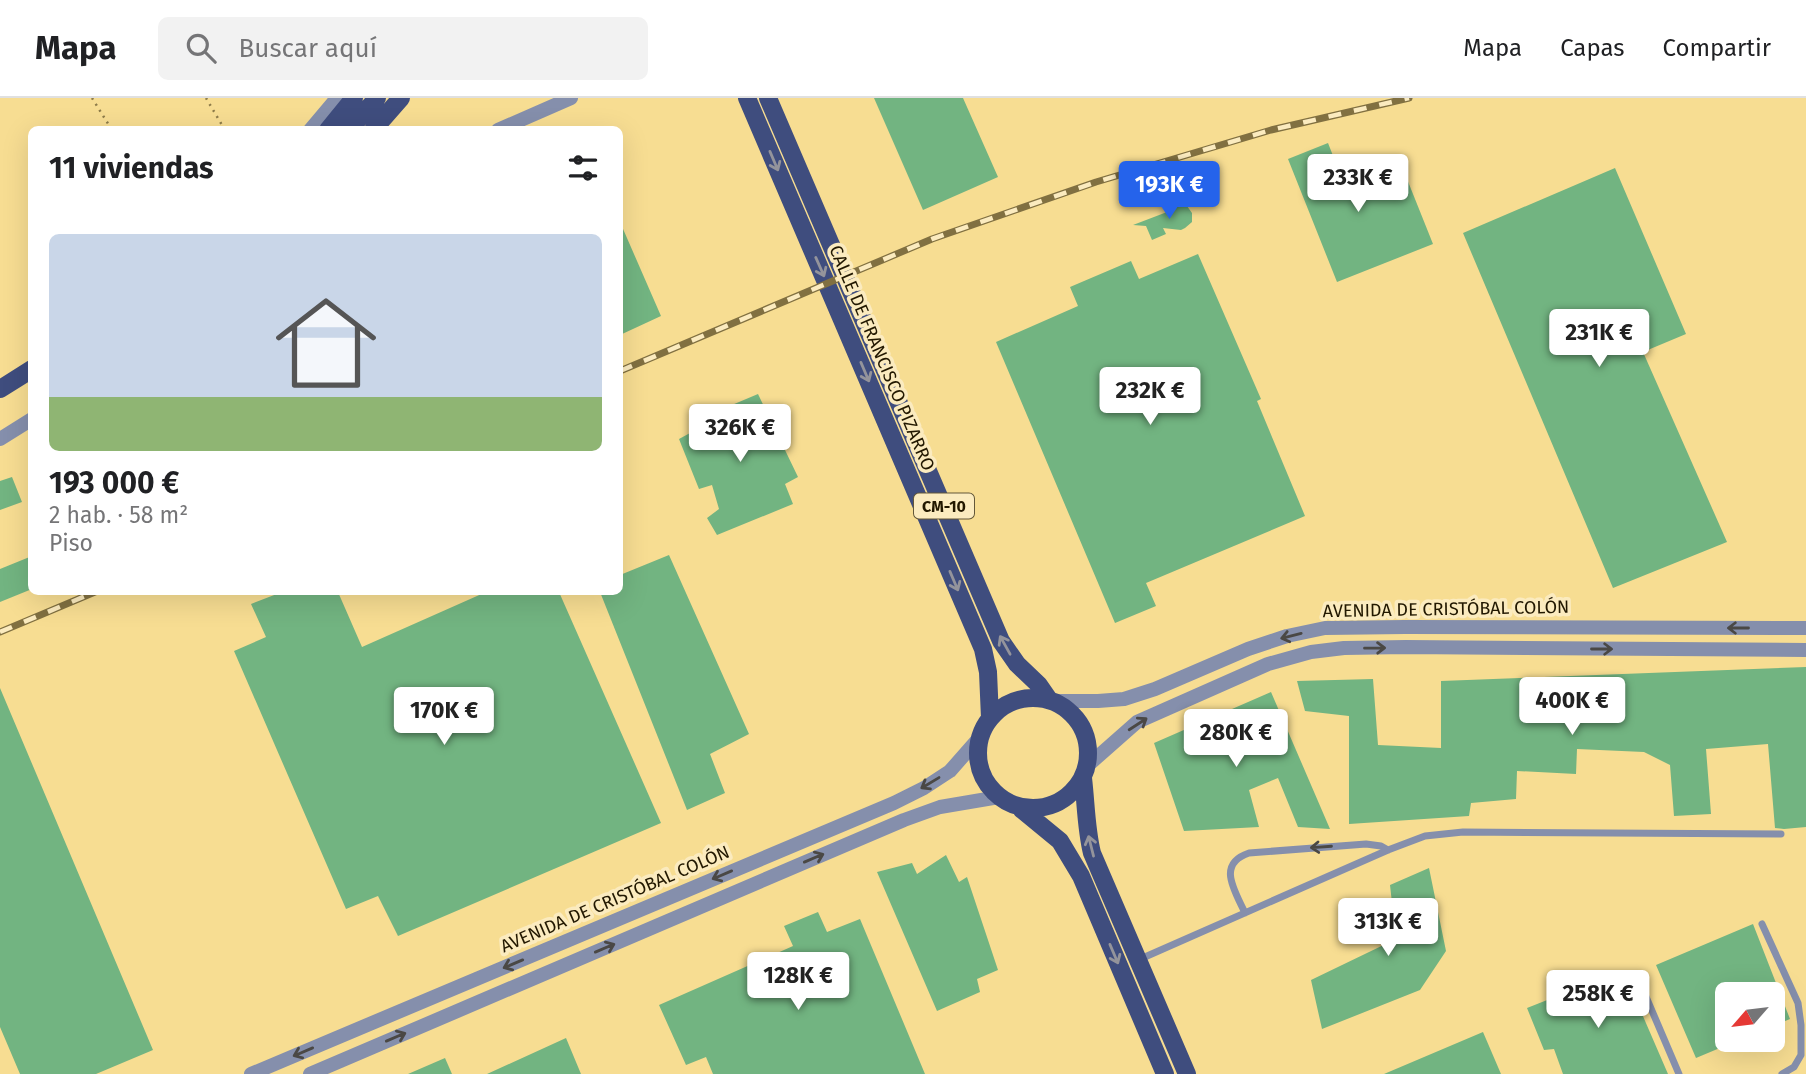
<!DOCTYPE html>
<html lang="es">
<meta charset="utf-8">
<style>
:root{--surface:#fff;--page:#f2f2f2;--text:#202124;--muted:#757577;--line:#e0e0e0;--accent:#2563eb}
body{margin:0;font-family:"Fira Sans",sans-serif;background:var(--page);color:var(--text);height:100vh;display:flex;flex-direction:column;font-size:26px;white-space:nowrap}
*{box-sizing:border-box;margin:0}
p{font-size:23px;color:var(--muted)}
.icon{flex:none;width:38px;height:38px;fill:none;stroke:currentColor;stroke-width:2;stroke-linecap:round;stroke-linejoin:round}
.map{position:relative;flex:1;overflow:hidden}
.panel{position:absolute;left:28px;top:28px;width:595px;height:469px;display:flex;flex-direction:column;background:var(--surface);border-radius:10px;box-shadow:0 7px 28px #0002}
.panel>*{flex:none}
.needle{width:46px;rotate:242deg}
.controls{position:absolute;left:1715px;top:884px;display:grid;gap:14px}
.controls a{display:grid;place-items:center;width:70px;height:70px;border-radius:10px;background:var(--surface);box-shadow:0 7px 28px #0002;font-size:35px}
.price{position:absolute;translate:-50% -60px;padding:0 16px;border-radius:7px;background:#fff;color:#222;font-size:23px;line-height:46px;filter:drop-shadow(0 2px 4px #0008)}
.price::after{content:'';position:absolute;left:50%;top:42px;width:21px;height:16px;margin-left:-10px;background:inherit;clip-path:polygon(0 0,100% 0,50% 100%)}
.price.selected{background:var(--accent);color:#fff}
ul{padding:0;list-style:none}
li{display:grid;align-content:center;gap:14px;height:371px;padding:0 21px}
li span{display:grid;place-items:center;height:217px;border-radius:10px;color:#555}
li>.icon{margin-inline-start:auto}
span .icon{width:126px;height:126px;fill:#fffc;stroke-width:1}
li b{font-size:30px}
h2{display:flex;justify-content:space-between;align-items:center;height:84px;padding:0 21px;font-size:30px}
header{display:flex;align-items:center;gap:42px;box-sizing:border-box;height:98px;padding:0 35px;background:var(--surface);border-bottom:2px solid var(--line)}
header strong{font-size:33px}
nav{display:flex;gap:38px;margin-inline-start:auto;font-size:24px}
.search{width:490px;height:63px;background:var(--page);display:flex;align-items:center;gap:18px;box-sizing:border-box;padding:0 24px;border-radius:10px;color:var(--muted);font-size:26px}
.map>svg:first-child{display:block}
</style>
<header>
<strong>Mapa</strong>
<div class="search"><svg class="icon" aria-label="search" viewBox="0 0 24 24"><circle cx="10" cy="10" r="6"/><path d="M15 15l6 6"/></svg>Buscar aquí</div>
<nav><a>Mapa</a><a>Capas</a><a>Compartir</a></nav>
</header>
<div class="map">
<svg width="1806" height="976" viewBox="0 0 1806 976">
<rect width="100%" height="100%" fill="#f7dd92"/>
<path fill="#72b481" d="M874 0H963L998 79 923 112Z
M1328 45 1341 78 1375 64 1385 90 1407 81 1433 146 1337 184 1288 61Z
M1615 70 1686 236 1643 254 1727 444 1613 490 1463 135Z
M1179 105 1187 108 1192 115V124L1185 130 1181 132 1163 130 1166 136 1152 142 1146 128 1133 127 1167 114 1172 108Z
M620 124 661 218 620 237Z
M1198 156 1261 301 1257 303 1305 418 1146 485 1156 508 1115 525 996 244 1078 208 1070 189 1131 163 1139 181Z
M758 296 798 379 785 386 793 406 717 437 707 420 719 411 712 387 699 391 679 341 701 329V320Z
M12 379 22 404 0 412V383Z
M669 457 749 636 710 656 725 695 687 712 600 494H620V477Z
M32 458V491L0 504V471Z
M282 494H338L362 549 486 494H559L661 725 398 838 378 798 346 811 234 553 266 539 251 506Z
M1806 569V729L1784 731 1775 730 1768 646 1706 651 1711 716 1674 718 1670 667 1644 654 1577 651 1576 676 1517 673 1516 701 1471 705 1469 718 1349 726V618L1305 613 1297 583 1373 581 1378 647 1441 650V583Z
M0 590 153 952 96 976H20L0 929Z
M1271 594 1330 731 1298 729 1278 680 1249 692 1259 729 1184 733 1154 645Z
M946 757 959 784 967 779 998 872 977 881 980 894 937 913 877 774 912 765 917 776Z
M1429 770 1446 853 1420 892 1322 931 1311 882 1396 841 1390 787Z
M818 814 827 834 860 821 925 976H713L706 959 686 967 659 907 793 848 784 828Z
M1753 826 1790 921 1773 928V896H1727V947L1696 960 1656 867Z
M1623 872 1668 976H1563L1554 951 1544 952 1527 910Z
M1483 934 1501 976H1384Z
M566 940 581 976H487Z
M445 960 452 976H408Z"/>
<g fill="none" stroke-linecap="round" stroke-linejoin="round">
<path stroke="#8d7b49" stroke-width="2.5" stroke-dasharray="2 5" stroke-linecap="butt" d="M92 0 112 32
M206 0 225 32"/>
<path stroke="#858fac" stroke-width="7" d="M1245 815C1235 793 1216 766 1249 755L1366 746 1381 748 1388 752
M1762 826 1798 905 1801 927V957L1794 969 1782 976
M1138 862 1388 752 1425 738 1463 734 1781 736
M1638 880 1679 976"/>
<path stroke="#858fac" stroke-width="14" d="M310 32 337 0
M498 32 571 0
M0 341 32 321
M1057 603H1098L1124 601 1155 591 1248 551 1287 538 1325 530 1405 529 1806 530
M1086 669 1137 624 1268 566 1311 554 1344 550 1406 549 1806 552
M251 976 894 705 924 690 950 673 980 639
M310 976 904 722 940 709 999 699"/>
<path stroke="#3f4d7e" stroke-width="18" d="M747 0 983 551 988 574 990 620
M768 0 1001 543 1017 566 1039 587 1048 600
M328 32 354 0
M349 32 377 0
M373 32 401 0
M0 291 32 271
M978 655a55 55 0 1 1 110 0a55 55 0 1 1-110 0Z
M1083 680C1086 705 1086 731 1092 755L1187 976
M1021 711 1060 743 1081 778 1165 976"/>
<defs>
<path id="rail" d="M620 273 932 141 1096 84 1271 32 1409 0
M0 534 95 494"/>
</defs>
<use href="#rail" stroke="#817041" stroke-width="7"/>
<use href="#rail" stroke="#fbebbf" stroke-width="4.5" stroke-dasharray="13" stroke-linecap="butt"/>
</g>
<defs><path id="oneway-shaft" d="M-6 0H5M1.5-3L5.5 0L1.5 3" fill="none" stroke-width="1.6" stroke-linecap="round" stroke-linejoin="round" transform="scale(1.75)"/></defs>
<g stroke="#94949b">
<use href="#oneway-shaft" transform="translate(774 63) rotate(67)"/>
<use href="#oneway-shaft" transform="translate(820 169) rotate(66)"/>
<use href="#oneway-shaft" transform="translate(865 274) rotate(67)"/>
<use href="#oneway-shaft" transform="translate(954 483) rotate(67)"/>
<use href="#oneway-shaft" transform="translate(1005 547) rotate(-119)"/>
<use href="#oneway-shaft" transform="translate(1091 748) rotate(-104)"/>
<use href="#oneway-shaft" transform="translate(1114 856) rotate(67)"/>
</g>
<g stroke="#4a4845">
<use href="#oneway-shaft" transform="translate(1738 530) rotate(-180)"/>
<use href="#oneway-shaft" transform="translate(1291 538) rotate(166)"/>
<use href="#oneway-shaft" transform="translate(1375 550) rotate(-1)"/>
<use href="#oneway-shaft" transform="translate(1602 551)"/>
<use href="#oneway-shaft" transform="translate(1138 626) rotate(-33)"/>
<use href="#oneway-shaft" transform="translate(930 685) rotate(149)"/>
<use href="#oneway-shaft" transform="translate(1321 749) rotate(176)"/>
<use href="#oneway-shaft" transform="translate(814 760) rotate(-23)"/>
<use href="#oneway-shaft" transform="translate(722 777) rotate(157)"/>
<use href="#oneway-shaft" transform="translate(605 850) rotate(-23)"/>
<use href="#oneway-shaft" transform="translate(513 866) rotate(157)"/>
<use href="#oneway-shaft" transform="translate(396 939) rotate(-23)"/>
<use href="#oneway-shaft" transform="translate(303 954) rotate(157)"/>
</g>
<g text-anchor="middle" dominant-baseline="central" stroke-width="7" stroke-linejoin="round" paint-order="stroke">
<rect fill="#fbebbf" stroke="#635739" stroke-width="2" x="914" y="395.5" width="60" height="25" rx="5"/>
<g font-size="16" font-weight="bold" fill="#221800">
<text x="944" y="408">CM-10</text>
</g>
<g font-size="18" fill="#221800" stroke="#fbebbf">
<text transform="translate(882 260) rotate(67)">CALLE DE FRANCISCO PIZARRO</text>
<text transform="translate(1446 511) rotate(-1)">AVENIDA DE CRISTÓBAL COLÓN</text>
<text transform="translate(615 801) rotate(-23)">AVENIDA DE CRISTÓBAL COLÓN</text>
</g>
</g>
</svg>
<div class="controls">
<a><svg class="needle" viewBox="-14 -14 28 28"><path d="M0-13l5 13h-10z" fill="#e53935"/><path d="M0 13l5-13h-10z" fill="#757577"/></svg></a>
</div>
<b class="price" style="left:1358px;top:116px">233K €</b>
<b class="price selected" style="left:1169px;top:123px">193K €</b>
<b class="price" style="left:1599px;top:271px">231K €</b>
<b class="price" style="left:1150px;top:329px">232K €</b>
<b class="price" style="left:740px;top:366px">326K €</b>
<b class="price" style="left:1572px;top:639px">400K €</b>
<b class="price" style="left:444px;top:649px">170K €</b>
<b class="price" style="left:1236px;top:671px">280K €</b>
<b class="price" style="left:1388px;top:860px">313K €</b>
<b class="price" style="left:798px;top:914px">128K €</b>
<b class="price" style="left:1598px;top:932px">258K €</b>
<section class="panel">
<h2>11 viviendas<svg class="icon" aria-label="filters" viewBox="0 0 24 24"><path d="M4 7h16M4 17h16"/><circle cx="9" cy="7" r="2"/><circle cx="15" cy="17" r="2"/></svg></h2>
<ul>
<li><span style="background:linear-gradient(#c9d6e8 75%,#8fb573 0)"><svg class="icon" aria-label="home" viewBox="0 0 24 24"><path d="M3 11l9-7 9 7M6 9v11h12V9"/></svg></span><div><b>193 000 €</b><p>2 hab. · 58 m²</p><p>Piso</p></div></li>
</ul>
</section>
</div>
